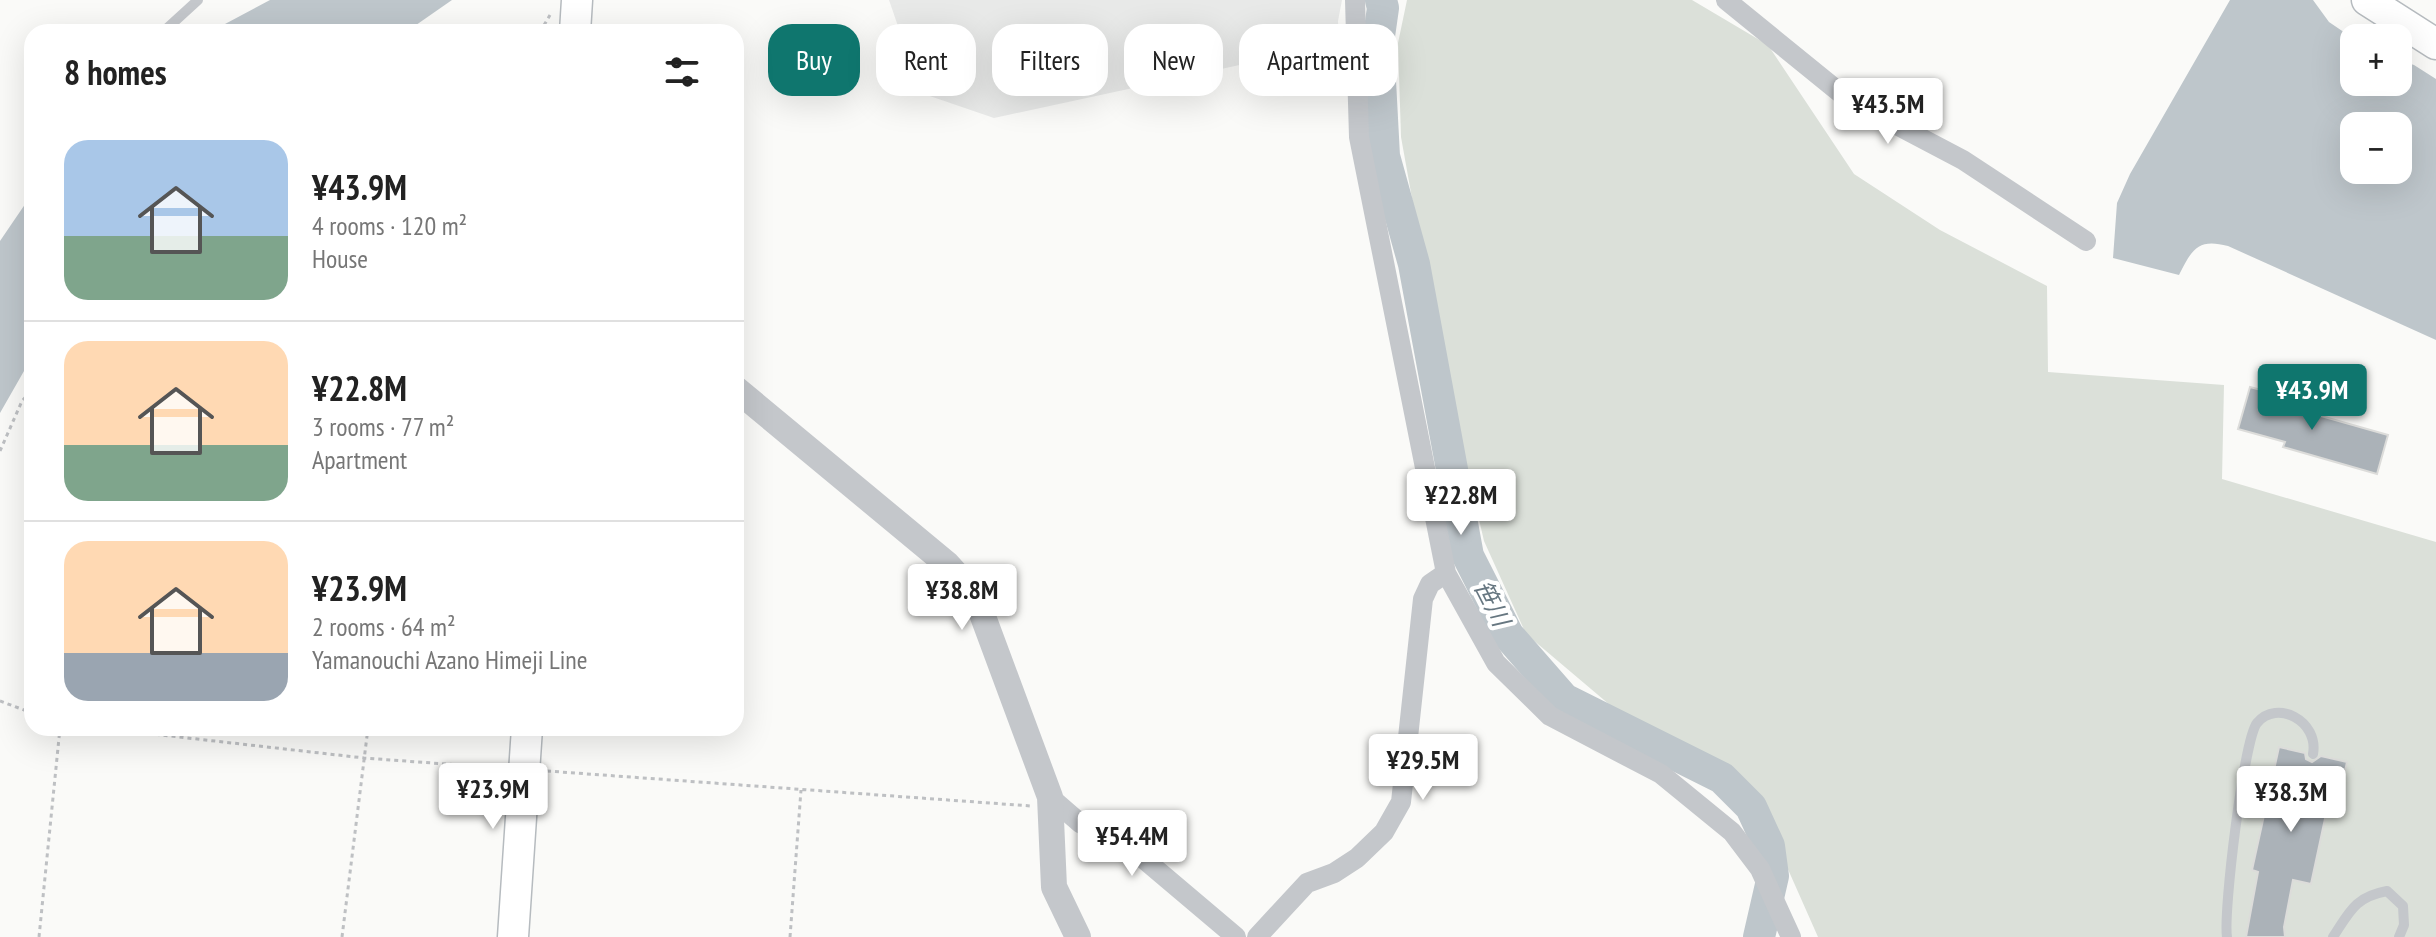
<!DOCTYPE html>
<meta charset="utf-8">
<style>
:root{--surface:#fff;--page:#f6f6f6;--text:#222;--muted:#767676;--line:#e0e0e0;--accent:#0f766e}
body{margin:0;font-family:"PT Sans Narrow","Noto Sans JP",sans-serif;background:var(--page);color:var(--text);height:100vh;display:flex;flex-direction:column;font-size:30px;white-space:nowrap}
*{box-sizing:border-box;margin:0}
p{font-size:26px;color:var(--muted)}
.icon{flex:none;width:44px;height:44px;fill:none;stroke:currentColor;stroke-width:2;stroke-linecap:round;stroke-linejoin:round}
.map{position:relative;flex:1;overflow:hidden}
.details{position:absolute;left:24px;top:24px;width:720px;height:712px;display:flex;flex-direction:column;background:var(--surface);border-radius:24px;box-shadow:0 8px 32px #0002}
.details>*{flex:none}
.top-card{position:absolute;left:768px;top:24px;width:760px;height:72px;display:flex;gap:16px}
.tools{position:absolute;left:2340px;top:24px;display:grid;gap:16px}
.tools a{display:grid;place-items:center;width:72px;height:72px;border-radius:16px;background:var(--surface);box-shadow:0 8px 32px #0002;font-size:40px}
.price{position:absolute;translate:-50% -68px;padding:0 18px;border-radius:8px;background:#fff;color:#222;font-size:26px;line-height:52px;filter:drop-shadow(0 2px 4px #0008)}
.price::after{content:'';position:absolute;left:50%;top:48px;width:24px;height:18px;margin-left:-12px;background:inherit;clip-path:polygon(0 0,100% 0,50% 100%)}
.price.selected{background:var(--accent);color:#fff}
ul{padding:0;list-style:none}
li{display:flex;align-items:center;gap:24px;height:200px;padding:0 40px}
li+li{border-top:2px solid var(--line)}
li span{display:grid;place-items:center;flex:none;width:224px;height:160px;border-radius:24px;color:#555}
li>.icon{margin-inline-start:auto}
span .icon{width:96px;height:96px;fill:#fffc;stroke-width:1}
li b{font-size:34px}
h2{display:flex;justify-content:space-between;align-items:center;height:96px;padding:0 40px;font-size:34px}
.chip{padding:0 28px;border-radius:24px;background:var(--surface);box-shadow:0 8px 32px #0002;font-size:28px;line-height:72px}
.chip.selected{background:var(--accent);color:#fff}
.map>svg:first-child{display:block}
</style>
<div class="map">
<svg width="2436" height="937" viewBox="0 0 2436 937">
<rect width="100%" height="100%" fill="#fafaf8"/>
<path fill="#e8e9e8" d="M889 0H1342L1338 21 1339 50 1277 66 1272 58 994 118 921 93Z"/>
<path fill="#dbe0d9" d="M1407 0H1692L1768 45 1854 174 1940 230 2047 286 2048 372 2224 385 2222 479 2436 542V937H1818L1771 831 1715 764 1630 722 1526 634 1484 541 1436 332 1401 137 1398 43Z"/>
<path fill="#bec6cb" fill-rule="evenodd" d="M270 0H452L406 32H210Z
M2230 0H2313L2329 22 2354 39V82H2398V60L2414 65 2436 79V340L2228 246C2198 238 2192 249 2179 275L2113 258 2117 203 2130 174ZM2398 126V170H2354V126Z
M32 194V357L0 413V241Z"/>
<g fill="none" stroke-linecap="round" stroke-linejoin="round">
<path stroke="#bec6cb" stroke-width="32" d="M1381 0 1383 8 1378 43 1384 156 1414 264 1468 556 1508 635 1564 699 1722 778 1751 807 1769 846 1773 876 1759 937"/>
</g>
<path fill="#abb2b8" stroke="#dcdcda" stroke-width="2" d="M2250 387 2302 401 2300 410 2388 435 2377 474 2283 447 2285 442 2238 429Z
M2279 747 2305 753 2306 759 2312 762 2321 756 2347 762 2335 816 2326 814 2311 884 2293 880 2284 927 2285 937H2246L2258 872 2252 870Z"/>
<g fill="none" stroke-linecap="round" stroke-linejoin="round">
<defs>
<path id="secondary" d="M2367 0 2436 44
M575 32 577 0
M513 937 527 728"/>
</defs>
<use href="#secondary" stroke="#b6bbbf" stroke-width="33"/>
<path stroke="#bec0c3" stroke-width="3" stroke-dasharray="4 4" stroke-linecap="butt" d="M540 32 550 15
M0 451 22 401 32 390
M0 701 32 713
M100 728 364 758 500 768
M547 771 1031 806
M39 937 60 728
M342 937 368 728
M790 937 801 790"/>
<path stroke="#c4c7cb" stroke-width="10" d="M163 32 198 0
M2227 937C2223 912 2244 739 2257 723 2277 699 2319 721 2313 754
M2333 937C2350 911 2355 897 2387 891L2403 906 2404 925 2399 937"/>
<path stroke="#c4c7cb" stroke-width="20" d="M1355 0 1359 137 1446 573 1496 663 1550 716 1661 774 1732 832 1760 869 1791 937
M1726 0 1849 100 1963 160 2086 241
M1050 797 1080 823 1132 849 1236 937
M1257 937 1307 883 1334 873 1357 858 1384 832 1401 802 1423 599 1430 584 1446 573"/>
<path stroke="#c4c7cb" stroke-width="26" d="M736 389 947 564 975 595 1050 797 1054 887 1078 937"/>
<use href="#secondary" stroke="#fff" stroke-width="30"/>
</g>
<g text-anchor="middle" dominant-baseline="central" stroke-width="8" stroke-linejoin="round" paint-order="stroke">
<g font-size="24" font-style="italic" fill="#677781" stroke="#fff">
<text transform="translate(1492 603) rotate(63)">笹川</text>
</g>
</g>
</svg>
<div class="tools">
<a>+</a>
<a>−</a>
</div>
<b class="price" style="left:1888px;top:146px">¥43.5M</b>
<b class="price selected" style="left:2312px;top:432px">¥43.9M</b>
<b class="price" style="left:1461px;top:537px">¥22.8M</b>
<b class="price" style="left:962px;top:632px">¥38.8M</b>
<b class="price" style="left:1423px;top:802px">¥29.5M</b>
<b class="price" style="left:493px;top:831px">¥23.9M</b>
<b class="price" style="left:2291px;top:834px">¥38.3M</b>
<b class="price" style="left:1132px;top:878px">¥54.4M</b>
<div class="top-card">
<a class="chip selected">Buy</a>
<a class="chip">Rent</a>
<a class="chip">Filters</a>
<a class="chip">New</a>
<a class="chip">Apartment</a>
</div>
<section class="details">
<h2>8 homes<svg class="icon" aria-label="filters" viewBox="0 0 24 24"><path d="M4 7h16M4 17h16"/><circle cx="9" cy="7" r="2"/><circle cx="15" cy="17" r="2"/></svg></h2>
<ul>
<li><span style="background:linear-gradient(#a9c7e8 60%,#7fa58c 0)"><svg class="icon" aria-label="home" viewBox="0 0 24 24"><path d="M3 11l9-7 9 7M6 9v11h12V9"/></svg></span><div><b>¥43.9M</b><p>4 rooms · 120 m²</p><p>House</p></div></li>
<li><span style="background:linear-gradient(#ffd9b3 65%,#7fa58c 0)"><svg class="icon" aria-label="home" viewBox="0 0 24 24"><path d="M3 11l9-7 9 7M6 9v11h12V9"/></svg></span><div><b>¥22.8M</b><p>3 rooms · 77 m²</p><p>Apartment</p></div></li>
<li><span style="background:linear-gradient(#ffd9b3 70%,#9aa5b1 0)"><svg class="icon" aria-label="home" viewBox="0 0 24 24"><path d="M3 11l9-7 9 7M6 9v11h12V9"/></svg></span><div><b>¥23.9M</b><p>2 rooms · 64 m²</p><p>Yamanouchi Azano Himeji Line</p></div></li>
</ul>
</section>
</div>
